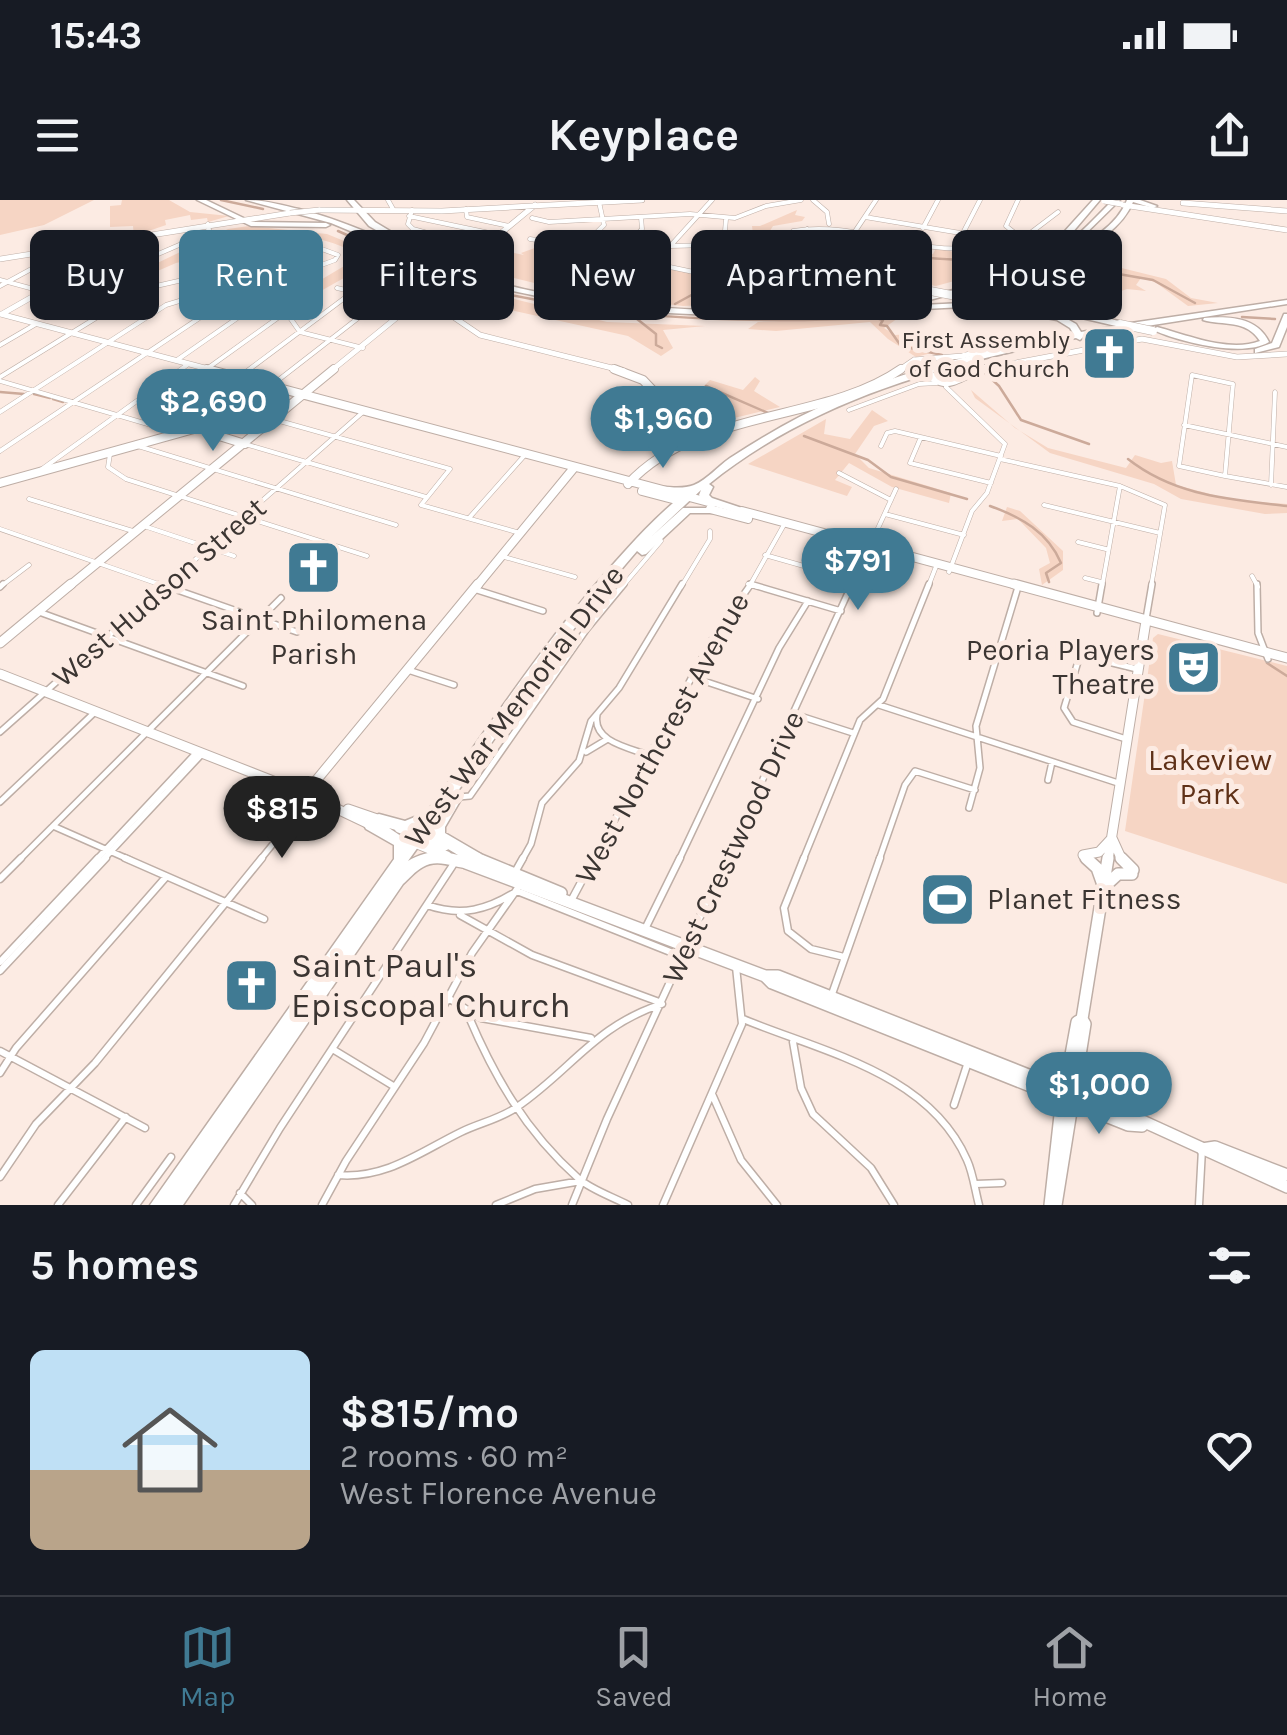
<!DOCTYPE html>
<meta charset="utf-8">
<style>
:root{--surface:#171b24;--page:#242831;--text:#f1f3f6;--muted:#9ea1a6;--line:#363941;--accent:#407a93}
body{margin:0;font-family:Karla,sans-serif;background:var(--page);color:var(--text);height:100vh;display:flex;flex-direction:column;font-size:38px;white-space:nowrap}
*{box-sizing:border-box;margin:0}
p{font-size:32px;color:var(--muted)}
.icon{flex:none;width:55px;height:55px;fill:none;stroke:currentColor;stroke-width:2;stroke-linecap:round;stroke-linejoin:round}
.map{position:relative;height:1005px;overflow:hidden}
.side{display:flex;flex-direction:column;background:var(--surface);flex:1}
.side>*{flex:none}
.banner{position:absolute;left:30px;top:30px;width:1228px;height:90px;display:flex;gap:20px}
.price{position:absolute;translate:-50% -85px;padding:0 22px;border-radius:35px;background:var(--accent);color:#fff;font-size:32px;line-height:65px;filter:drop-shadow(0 2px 5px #0008)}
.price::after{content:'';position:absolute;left:50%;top:60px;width:30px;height:22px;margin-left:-15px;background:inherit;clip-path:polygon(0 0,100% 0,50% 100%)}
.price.on{background:#222;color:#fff}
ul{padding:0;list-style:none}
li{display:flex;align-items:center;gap:30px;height:250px;padding:0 30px}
li span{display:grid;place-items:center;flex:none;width:280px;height:200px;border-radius:15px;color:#555}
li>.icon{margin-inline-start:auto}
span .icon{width:120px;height:120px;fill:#fffc;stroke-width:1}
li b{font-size:42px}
h2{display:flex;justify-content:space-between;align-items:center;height:120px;padding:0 30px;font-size:42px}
.tag{padding:0 35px;border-radius:15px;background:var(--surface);box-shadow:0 2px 8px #0004;font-size:35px;line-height:90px}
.tag.on{background:var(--accent);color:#fff}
.status{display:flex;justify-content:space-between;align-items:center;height:70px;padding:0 50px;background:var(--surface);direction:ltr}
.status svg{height:28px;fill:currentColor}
header{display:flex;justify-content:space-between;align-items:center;height:130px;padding:0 30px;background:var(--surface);font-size:45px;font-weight:700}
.menu{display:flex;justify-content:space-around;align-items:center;height:140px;border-top:2px solid var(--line);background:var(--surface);font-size:28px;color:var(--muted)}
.menu a{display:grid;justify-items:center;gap:5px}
.menu .on{color:var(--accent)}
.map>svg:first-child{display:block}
</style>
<div class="status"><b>15:43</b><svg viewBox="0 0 49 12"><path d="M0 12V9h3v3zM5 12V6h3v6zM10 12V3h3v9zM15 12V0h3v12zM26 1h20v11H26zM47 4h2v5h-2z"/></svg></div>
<header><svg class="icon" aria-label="menu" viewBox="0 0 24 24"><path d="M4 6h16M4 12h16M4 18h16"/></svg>Keyplace<svg class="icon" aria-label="share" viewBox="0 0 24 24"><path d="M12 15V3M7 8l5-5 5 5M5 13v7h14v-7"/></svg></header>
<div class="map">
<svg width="1287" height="1005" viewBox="0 0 1287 1005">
<rect width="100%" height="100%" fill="#fcebe3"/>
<path fill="#f6d5c4" d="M0 0H94L44 25 0 35Z
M122 0H169L190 12 229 16 208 22 207 18 191 20 190 15 165 20 166 25 134 36 133 26 110 27V6L121 5Z
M797 10 795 15 805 17 802 21 773 26 768 34C788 51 808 37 829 35 844 34 855 40 868 43 890 48 911 51 933 54L936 48C973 57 996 56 1033 50L969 77 936 86 826 66H786L761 74 739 93 704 105 683 106 579 94 470 67H481L490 48 524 55 521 53 543 45 529 39 704 74 737 53 753 34 752 26H760Z
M249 26 327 34 437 79 415 98 405 96 416 84 385 65 358 70 296 105 287 100 361 56C324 34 287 32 246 41L241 56 232 60 207 56 176 63 130 83 120 81 228 29Z
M1073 56 1166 79 1191 98 1218 103 1188 106 1155 82 1141 78 1136 85 1146 91 1127 89 1109 95 1049 70Z
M457 85 607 122 705 126 663 130 673 148 661 156 628 136 488 105 483 98 450 89Z
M901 116 884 128 895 135 913 134 909 144 935 152 916 157 888 139 870 122 776 131 748 129 758 122Z
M755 177 760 181 754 191 780 207 701 226 714 212 697 206 706 195 702 188 710 180 743 190Z
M971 190 1015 228 1048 248 1126 268 1135 255 1161 263 1172 261 1176 285 1233 300 1287 304V313L1265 314 1181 299 1154 284 1050 253 975 198Z
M872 210 888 221 874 226 855 254 869 268 951 293 949 303 892 287 849 263 835 280 852 287 847 296 748 264 826 219 824 234 850 239Z
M1007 307 1020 311 1063 351V370L1042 385 1039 369 1050 363 1046 348 1018 319 1002 321Z
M1158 434 1287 466V684L1125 631 1153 438Z"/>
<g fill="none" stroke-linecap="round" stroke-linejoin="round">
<path stroke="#ccaa9a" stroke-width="2.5" d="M221 0 263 9
M338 31 437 75
M1067 65 1153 80 1195 103
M455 82C595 119 732 124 876 118L883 120 880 125 887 126 901 146 942 155
M542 86 570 78 583 67 581 61 588 57 577 48
M675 104 697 92 695 85C719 74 743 68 765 54L803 59 826 44C845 42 861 51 879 53 935 59 996 68 1048 45
M1242 117 1275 119
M637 119 656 134V145L662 148
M985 173 999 186 1021 220 1089 244
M706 186 768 213
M0 192 24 194
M34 194 50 198
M53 199 63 202
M804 236 868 260 891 277 967 299
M1128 259C1175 296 1229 299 1287 306
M990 306C1021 317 1048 332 1061 363L1046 373 1049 382
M1267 463 1287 476"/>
<defs>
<path id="street-far2" d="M388 0 393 9
M813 0 827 12 829 24
M1018 0 1006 26 1020 37
M466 9 467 17 509 26
M412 10 408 24 413 29 482 48
M409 16 499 35
M641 17 642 29 618 56 703 74
M865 17 1008 41 1025 37 1058 12
M532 18 549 22 690 14 735 18 766 6 801 0
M923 28 938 0
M807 29 801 33 793 31C857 20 914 56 977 47
M856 30 876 0
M962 35 980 0
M530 39 582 47 604 25 599 2
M671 46 710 45 725 31 726 19
M46 52V61L107 76 200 36 209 30 208 24
M654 64 712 0
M269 71 308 81
M187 79 209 84 212 91 286 112 300 132 363 148
M0 80 41 91
M0 86 46 61
M337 88 411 105
M0 145 36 124
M208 168 286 112
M1192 175 1233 184 1225 276 1179 266Z
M0 177 143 89 187 79 214 62 238 65 278 44 300 41 338 55 335 60 305 71 177 160
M239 177 362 85 383 80 395 85 393 91 272 185
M0 181 175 232
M946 187 1005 244 987 293 972 311 949 372
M849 210 919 184 937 183
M0 212 166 105 212 91
M245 215 284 204
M276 220 450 269 421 305 520 333
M1184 225 1287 247
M159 228 228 176
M921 237 910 263 991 283
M245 244 426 297
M138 246 396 325
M881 246 887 233 895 231 1001 256
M0 251 312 43
M110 254 108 267 126 279 367 356
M1000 259 1120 286 1165 305 1151 387
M42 269 187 165
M839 273 891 300
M1225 276 1287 287
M1271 285 1275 192
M29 299 136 332
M1044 305 1160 333
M885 314 964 335
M469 318 524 256
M144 326 234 356
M0 329 167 387
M1078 342 1106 349
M765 355 853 380
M501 356 575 377
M1252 376 1258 387
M1085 378 1101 382
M748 384 758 387
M0 387 29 365
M164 387 363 212
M622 387 661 341 658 335
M681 387 710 339V331
M749 387 785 323
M851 387 896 289
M928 387 937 364
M1102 387 1120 286"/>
<path id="street-far1" d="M160 384 297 432
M750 384 841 411
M1257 384 1258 433 1268 459
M0 387 3 384
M474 389 543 411
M39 412 243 486
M1097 413 1102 384
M1146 419 1152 384
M408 470 454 485
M695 478 758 499
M879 505 1118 583
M794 514 853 533
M597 515C592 542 630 548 651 556
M0 532 167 384
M1126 539 1073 522 1064 508 1080 455 1137 469
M586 552 606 540
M1048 580 1052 562
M459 597 470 596 586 430 624 384
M0 602 95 512
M969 608 980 568 976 526 1018 387
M53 626 130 660
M19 660 281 398
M96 660 197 552
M103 660 202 554
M260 660 311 597
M522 660 531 644 542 603 579 561 591 521 619 488 682 384
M593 660 713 438 751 384
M679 660 779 448 808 401
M726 660 852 384
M803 660 860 520 883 499 929 384
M879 660 905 585 915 571 975 590"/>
<path id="street" d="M125 658 264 719
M804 658 784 708 788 731 811 749 844 757
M514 674 523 658
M0 679 21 658
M571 701 594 658
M427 705C461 717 488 710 517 691L683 757
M460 715 532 755 659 802
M645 729 680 658
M0 762 98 658
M0 771 106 658
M832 794 880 658
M448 798 481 818 591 838
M466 810C493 875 525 931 579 979 592 990 613 997 628 1005
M743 819C823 852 929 873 967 960 973 973 975 990 979 1005
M793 842 801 888 813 914 871 968 894 1005
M334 850 395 887
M0 851 145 928
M0 873 16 848 166 677
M712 894 741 960 777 1005
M954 905 968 862
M338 975C386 979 420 952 461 932 479 923 500 919 517 907 571 870 596 825 662 804
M0 977 36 924 95 863 262 658
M976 984 1002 983
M240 993 252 1005
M58 1005 126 917
M136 1005 171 957
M234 1005 280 928 453 665
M322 1005 346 961 424 843 472 753 520 685
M496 1005 535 989 581 981
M572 1005 607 919 727 658
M663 1005 742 824 736 767
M1199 1005 1202 949"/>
<path id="secondary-far3" d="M1183 3 1287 11
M1123 5 1287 30
M319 10 442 11 642 0
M0 59 290 13
M461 66 535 5
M414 106 452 116 480 135 624 171
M0 114 216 171
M2 114 132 40
M914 160 925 171
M331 171 449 75
M898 171 914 160 962 156 1038 137
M973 171 1142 139 1237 157 1287 154"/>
<path id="secondary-far2" d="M207 169 712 303
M614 169 643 180 698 238
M923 169C949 195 954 176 984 169
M210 225 216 235 245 244
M0 283 237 217 275 220
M628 284C698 208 824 223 901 169
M642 291 680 301
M710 309 748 319
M742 311 1024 387
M68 387 334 169
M476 387 573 269"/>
<path id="secondary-far1" d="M1014 384 1287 458
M0 443 71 384
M0 474 314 597
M305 594 478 384
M312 597 373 626
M348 609 380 620
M399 628 445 646
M410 641 447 656
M1083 655 1099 652 1112 638 1122 660
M1083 655 1089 660
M474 657 482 660
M1108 660 1146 421"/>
<path id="secondary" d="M476 658 561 693
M1086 658 1097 668 1103 685
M1121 658 1133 670
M466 663 765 776H778L1127 914 1287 987
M1105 686 1118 674H1132
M765 776 772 783 1128 925 1142 926
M1202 949 1215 947 1287 975
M1050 1005 1060 915 1077 822 1082 819 1108 658
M1056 1005 1085 824 1082 819"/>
<path id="highway" d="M197 0H206L252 22 326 23 330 25 326 27 251 26Z
M246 0C264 0 281 5 299 9 361 25 418 57 480 77 550 100 627 106 701 110V106L727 99 772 73 799 65 929 87 933 89 929 91 799 69 789 72 782 82 789 92 839 101V105L783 96 774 82 779 76 733 103 707 110C824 116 958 106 1061 47 1080 36 1097 15 1113 0H1120L1071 48 1022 72 1025 74 1017 81 1020 91 1054 104 1055 106 1123 122 1124 124 1287 100V104L1096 134 1084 136 1080 140 1076 138C946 164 814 199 709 284L713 287 709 295 712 298 751 311V315L747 316 721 308V312L717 313H690L646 354 642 355 637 351C571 427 515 509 458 591L463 596 445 627V633L481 654 483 658 481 662 475 664 473 668C457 670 439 657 423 667 415 671 409 679 403 684L183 1005H150L394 659V645L366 629 364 625 366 621 372 620 374 616 379 614 405 621 427 612C486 531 541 446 608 370 632 343 656 316 684 294 676 296 661 294 655 289L656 287C669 286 681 290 694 285 707 280 718 266 730 258 765 235 800 215 838 199 913 168 993 149 1073 133L1070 128 1057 120 984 106 904 110H901V106L984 102 1048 114 1055 112 1076 124 1081 132 1116 126 1039 108 1040 104 1014 94 1009 81 1015 75 1002 81 918 103 828 114 735 116 646 112 566 102 498 88 439 68 331 23ZM701 290 699 295 704 302 720 308H683L652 336ZM389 628 406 633 415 629 407 640ZM431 629 433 640 458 655C439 650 425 651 408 661Z
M347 0H354L375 22 425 52 418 54 369 26Z
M1093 0H1100L1060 47H1054V43Z
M1127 0H1140L1157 6 1153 8 1133 2C1121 31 1088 48 1062 63H1056V59C1082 45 1116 29 1127 0Z
M960 94 1018 99 1022 101 1018 103 963 98H960Z
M1284 114H1287V127L1279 147 1255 153V149L1272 143Z
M1204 118C1229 116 1257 117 1269 142 1243 158 1180 142 1153 130L1157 127C1188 135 1229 153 1260 141 1246 119 1223 126 1203 120Z"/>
</defs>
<use href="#street-far2" stroke="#beaea6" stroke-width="5"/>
<use href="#street-far1" stroke="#beaea6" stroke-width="8"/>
<use href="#street" stroke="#beaea6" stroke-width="9"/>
<use href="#secondary-far3" stroke="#beaea6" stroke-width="6"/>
<use href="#secondary-far2" stroke="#beaea6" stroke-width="10"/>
<use href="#secondary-far1" stroke="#beaea6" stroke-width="11"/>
<use href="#secondary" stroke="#beaea6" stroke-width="14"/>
<use href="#highway" stroke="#beaea6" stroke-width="3"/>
<use href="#street-far2" stroke="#fff" stroke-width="4"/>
<use href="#street-far1" stroke="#fff" stroke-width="5"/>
<use href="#street" stroke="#fff" stroke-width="6"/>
<use href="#secondary-far3" stroke="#fff" stroke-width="5"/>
<use href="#secondary-far2" stroke="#fff" stroke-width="8"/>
<use href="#secondary-far1" stroke="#fff" stroke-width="9"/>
<use href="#secondary" stroke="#fff" stroke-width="11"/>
<use href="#highway" fill="#fff" fill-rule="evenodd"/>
<defs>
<path id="secondary-bridge" d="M1104 1 1121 4
M290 13 319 10
M449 75 461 66"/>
<path id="highway-bridge" d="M1009 81 1020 78
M925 90 972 99
M1120 124 1153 131"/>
</defs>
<use href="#secondary-bridge" stroke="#beaea6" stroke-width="6" stroke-linecap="butt"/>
<use href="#highway-bridge" stroke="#beaea6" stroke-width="9" stroke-linecap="butt"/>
<use href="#secondary-bridge" stroke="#fff" stroke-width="5"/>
<use href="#highway-bridge" stroke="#fff" stroke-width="8"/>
</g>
<defs>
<symbol id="church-square" viewBox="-11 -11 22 22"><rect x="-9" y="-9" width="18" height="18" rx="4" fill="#407a93" stroke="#fcebe3"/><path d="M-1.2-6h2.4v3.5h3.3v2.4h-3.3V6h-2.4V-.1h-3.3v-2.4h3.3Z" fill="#fff"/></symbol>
<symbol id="theatre-square" viewBox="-11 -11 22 22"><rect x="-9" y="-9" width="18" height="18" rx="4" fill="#407a93" stroke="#fcebe3"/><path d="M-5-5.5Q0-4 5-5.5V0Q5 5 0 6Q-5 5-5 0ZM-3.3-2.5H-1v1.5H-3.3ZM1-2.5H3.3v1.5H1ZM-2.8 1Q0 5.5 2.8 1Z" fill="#fff"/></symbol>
<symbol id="stadium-square" viewBox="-11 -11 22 22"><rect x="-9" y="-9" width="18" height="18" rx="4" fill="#407a93" stroke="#fcebe3"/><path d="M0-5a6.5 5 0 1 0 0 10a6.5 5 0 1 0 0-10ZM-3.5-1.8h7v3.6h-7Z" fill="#fff"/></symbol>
</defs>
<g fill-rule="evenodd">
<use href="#church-square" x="1078" y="122" width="63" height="63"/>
<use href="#church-square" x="282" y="336" width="63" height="63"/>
<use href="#theatre-square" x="1162" y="436" width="63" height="63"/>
<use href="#stadium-square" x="916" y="668" width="63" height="63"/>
<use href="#church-square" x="220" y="754" width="63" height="63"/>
</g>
<g text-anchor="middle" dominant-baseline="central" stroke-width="10" stroke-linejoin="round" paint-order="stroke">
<g font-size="25" fill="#3b3532" stroke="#fcebe3" text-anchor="end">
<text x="1070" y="139">First Assembly<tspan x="1070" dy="29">of God Church</tspan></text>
</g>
<g font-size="30" fill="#3b3532" stroke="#fcebe3">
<text transform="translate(159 392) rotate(-41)">West Hudson Street</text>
<text transform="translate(514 506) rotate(-53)">West War Memorial Drive</text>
<text transform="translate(662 538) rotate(-61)">West Northcrest Avenue</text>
<text transform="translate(733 647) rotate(-65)">West Crestwood Drive</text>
</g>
<g font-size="30" fill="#3b3532" stroke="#fcebe3">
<text x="314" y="420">Saint Philomena<tspan x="314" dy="34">Parish</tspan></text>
<text x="1155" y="450" text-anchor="end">Peoria Players<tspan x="1155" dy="34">Theatre</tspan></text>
<text x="987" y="699" text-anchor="start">Planet Fitness</text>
</g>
<g font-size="30" fill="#5f3118" stroke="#fcebe3">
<text x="1210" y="560">Lakeview<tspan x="1210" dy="34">Park</tspan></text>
</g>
<g font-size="35" fill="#3b3532" stroke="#fcebe3" text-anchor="start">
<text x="291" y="765">Saint Paul's<tspan x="291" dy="40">Episcopal Church</tspan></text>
</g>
</g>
</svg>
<b class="price" style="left:213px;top:254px">$2,690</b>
<b class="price" style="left:663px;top:271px">$1,960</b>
<b class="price" style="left:858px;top:413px">$791</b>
<b class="price on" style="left:282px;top:661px">$815</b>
<b class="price" style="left:1099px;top:937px">$1,000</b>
<div class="banner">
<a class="tag">Buy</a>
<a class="tag on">Rent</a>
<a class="tag">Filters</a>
<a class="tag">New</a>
<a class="tag">Apartment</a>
<a class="tag">House</a>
</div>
</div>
<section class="side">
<h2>5 homes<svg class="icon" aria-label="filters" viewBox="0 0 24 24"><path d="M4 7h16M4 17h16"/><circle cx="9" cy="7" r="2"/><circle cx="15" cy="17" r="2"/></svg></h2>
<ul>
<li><span style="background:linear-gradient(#bfe0f5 60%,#b9a48a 0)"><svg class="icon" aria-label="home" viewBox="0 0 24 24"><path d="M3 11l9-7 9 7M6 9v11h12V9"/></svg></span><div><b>$815/mo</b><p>2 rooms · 60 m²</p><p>West Florence Avenue</p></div><svg class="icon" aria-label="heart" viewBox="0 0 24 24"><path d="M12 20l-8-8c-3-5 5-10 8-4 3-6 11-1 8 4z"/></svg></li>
</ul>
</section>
<nav class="menu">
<a class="on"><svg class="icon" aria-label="map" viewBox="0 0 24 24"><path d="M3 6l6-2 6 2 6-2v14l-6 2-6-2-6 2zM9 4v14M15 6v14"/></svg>Map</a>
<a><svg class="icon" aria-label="saved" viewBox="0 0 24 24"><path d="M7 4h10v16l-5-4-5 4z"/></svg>Saved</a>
<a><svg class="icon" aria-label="home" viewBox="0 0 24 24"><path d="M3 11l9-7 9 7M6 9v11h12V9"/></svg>Home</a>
</nav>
